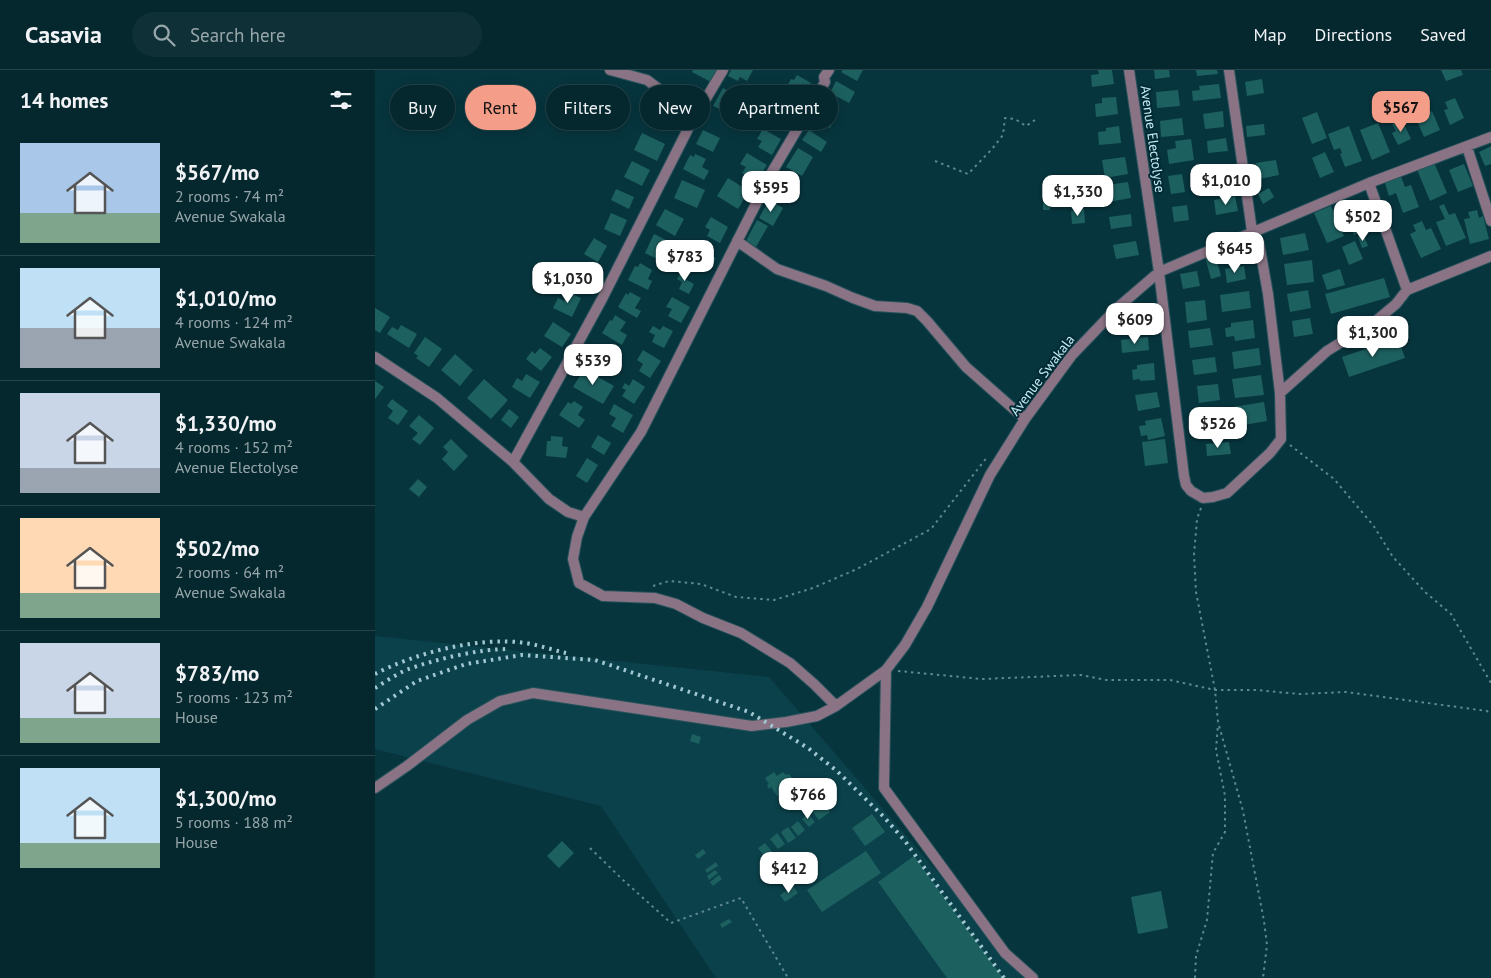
<!DOCTYPE html>
<meta charset="utf-8">
<style>
:root{--surface:#05282e;--page:#0e3036;--text:#f1f3f6;--muted:#97a6aa;--line:#26444a;--accent:#f49e89}
body{margin:0;font-family:"PT Sans",sans-serif;background:var(--page);color:var(--text);height:100vh;display:flex;flex-direction:column;font-size:19px;white-space:nowrap}
*{box-sizing:border-box;margin:0}
p{font-size:16px;color:var(--muted)}
.icon{flex:none;width:28px;height:28px;fill:none;stroke:currentColor;stroke-width:2;stroke-linecap:round;stroke-linejoin:round}
.map{position:relative;flex:1;overflow:hidden}
.side{display:flex;flex-direction:column;background:var(--surface);width:375px}
.side>*{flex:none}
.guide{position:absolute;left:15px;top:15px;width:475px;height:45px;display:flex;gap:10px}
.price{position:absolute;translate:-50% -42px;padding:0 11px;border-radius:10px;background:#fff;color:#222;font-size:16px;line-height:32px;filter:drop-shadow(0 1px 2px #0008)}
.price::after{content:'';position:absolute;left:50%;top:30px;width:15px;height:11px;margin-left:-8px;background:inherit;clip-path:polygon(0 0,100% 0,50% 100%)}
.price.selected{background:var(--accent);color:#111}
ul{padding:0;list-style:none}
li{display:flex;align-items:center;gap:15px;height:125px;padding:0 20px}
li+li{border-top:1px solid var(--line)}
li span{display:grid;place-items:center;flex:none;width:140px;height:100px;border-radius:0px;color:#555}
li>.icon{margin-inline-start:auto}
span .icon{width:60px;height:60px;fill:#fffc;stroke-width:1}
li b{font-size:21px}
h2{display:flex;justify-content:space-between;align-items:center;height:60px;padding:0 20px;font-size:21px}
.pill{padding:0 18px;border-radius:22px;background:var(--surface);box-shadow:0 2px 12px #0003,0 0 0 1px var(--line);font-size:18px;line-height:45px}
.pill.selected{background:var(--accent);color:#111}
header{display:flex;align-items:center;gap:30px;box-sizing:border-box;height:70px;padding:0 25px;background:var(--surface);border-bottom:1px solid var(--line)}
header strong{font-size:24px}
nav{display:flex;gap:28px;margin-inline-start:auto;font-size:18px}
.search{width:350px;height:45px;background:var(--page);display:flex;align-items:center;gap:12px;box-sizing:border-box;padding:0 18px;border-radius:28px;color:var(--muted);font-size:19px}
main{display:flex;flex:1;min-height:0}
.map>svg:first-child{display:block}
</style>
<header>
<strong>Casavia</strong>
<div class="search"><svg class="icon" aria-label="search" viewBox="0 0 24 24"><circle cx="10" cy="10" r="6"/><path d="M15 15l6 6"/></svg>Search here</div>
<nav><a>Map</a><a>Directions</a><a>Saved</a></nav>
</header>
<main>
<section class="side">
<h2>14 homes<svg class="icon" aria-label="filters" viewBox="0 0 24 24"><path d="M4 7h16M4 17h16"/><circle cx="9" cy="7" r="2"/><circle cx="15" cy="17" r="2"/></svg></h2>
<ul>
<li><span style="background:linear-gradient(#a9c7e8 70%,#7fa58c 0)"><svg class="icon" aria-label="home" viewBox="0 0 24 24"><path d="M3 11l9-7 9 7M6 9v11h12V9"/></svg></span><div><b>$567/mo</b><p>2 rooms · 74 m²</p><p>Avenue Swakala</p></div></li>
<li><span style="background:linear-gradient(#bfe0f5 60%,#9aa5b1 0)"><svg class="icon" aria-label="home" viewBox="0 0 24 24"><path d="M3 11l9-7 9 7M6 9v11h12V9"/></svg></span><div><b>$1,010/mo</b><p>4 rooms · 124 m²</p><p>Avenue Swakala</p></div></li>
<li><span style="background:linear-gradient(#c9d6e8 75%,#9aa5b1 0)"><svg class="icon" aria-label="home" viewBox="0 0 24 24"><path d="M3 11l9-7 9 7M6 9v11h12V9"/></svg></span><div><b>$1,330/mo</b><p>4 rooms · 152 m²</p><p>Avenue Electolyse</p></div></li>
<li><span style="background:linear-gradient(#ffd9b3 75%,#7fa58c 0)"><svg class="icon" aria-label="home" viewBox="0 0 24 24"><path d="M3 11l9-7 9 7M6 9v11h12V9"/></svg></span><div><b>$502/mo</b><p>2 rooms · 64 m²</p><p>Avenue Swakala</p></div></li>
<li><span style="background:linear-gradient(#c9d6e8 75%,#7fa58c 0)"><svg class="icon" aria-label="home" viewBox="0 0 24 24"><path d="M3 11l9-7 9 7M6 9v11h12V9"/></svg></span><div><b>$783/mo</b><p>5 rooms · 123 m²</p><p>House</p></div></li>
<li><span style="background:linear-gradient(#bfe0f5 75%,#7fa58c 0)"><svg class="icon" aria-label="home" viewBox="0 0 24 24"><path d="M3 11l9-7 9 7M6 9v11h12V9"/></svg></span><div><b>$1,300/mo</b><p>5 rooms · 188 m²</p><p>House</p></div></li>
</ul>
</section>
<div class="map">
<svg width="1116" height="908" viewBox="0 0 1116 908">
<rect width="100%" height="100%" fill="#07353e"/>
<path fill="#0b414b" d="M0 566 394 607 597 842 660 908H341L226 736 0 679Z"/>
<path fill="#1d6060" d="M318 0H343L336 12 317 2Z
M356 0H378L372 11 365 7 363 11 353 6Z
M468 0H488L482 11 466 2Z
M723 0H737L739 14 717 17 716 5 724 4Z
M779 0H794L795 7 780 9Z
M821 0H842L843 4 822 6Z
M1066 0H1086L1088 5 1071 11Z
M422 5 436 13 424 33 415 28 418 22 411 18 416 9 419 10Z
M887 9 889 23 872 26 870 12Z
M461 11 480 22 474 33 455 23Z
M844 14 846 28 818 31 817 21 825 20 824 16Z
M348 18 358 24 349 41 338 36Z
M803 20 805 36 782 38 781 22Z
M741 27 743 44 721 47 720 34 727 33V28Z
M1080 28 1089 48 1075 55 1069 40 1073 39 1070 32Z
M449 31 464 39 455 58 440 50Z
M399 33 417 44 408 58 396 50 400 43 395 40Z
M1049 34 1053 43 1057 41 1065 60 1049 67 1040 46 1043 45 1040 37Z
M848 41 849 57 830 59 828 44Z
M942 42 952 68 937 74 927 48Z
M807 48 809 65 786 67 785 51Z
M1027 50 1036 69 1023 75 1017 63 1021 61 1017 54Z
M1003 53 1015 82 997 90 985 60Z
M889 54 890 65 872 67 871 56Z
M744 56 746 73 724 75 723 62 731 61V58Z
M974 56 987 91 970 97 965 84 967 83 965 78 959 80 953 64Z
M388 59 406 69 397 85 383 77 387 71 382 69Z
M328 60 345 68 338 82 321 74Z
M434 60 452 72 446 82 427 70Z
M267 63 290 74 282 91 259 80Z
M851 68 853 81 833 83 832 71Z
M816 69 819 90 794 94 792 80 801 78 800 71Z
M1116 76V94L1110 96 1104 82Z
M423 78 438 87 427 106 411 97Z
M950 82 959 102 945 108 937 88Z
M372 83 392 95 382 111 367 103 371 97 365 94Z
M320 84 331 89 327 97 334 101 329 110 308 99 315 85 319 87Z
M750 87 753 104 730 108 727 90Z
M901 90 904 105 884 109 881 93Z
M1058 90 1072 123 1055 131 1041 97Z
M257 91 275 100 267 116 249 107Z
M1089 94 1098 116 1083 122 1074 100Z
M856 97 858 113 843 115 841 99Z
M807 104 810 122 796 124 793 106Z
M1025 104 1030 117 1036 115 1044 137 1028 143 1021 123 1014 126 1009 110Z
M353 108 374 121 363 139 342 126Z
M407 109 425 120 418 132 400 121Z
M307 110 330 120 322 138 299 128Z
M753 112 756 128 733 132 731 119 739 118V114Z
M894 118 899 127 888 134 883 124Z
M241 119 259 127 254 139 236 130Z
M730 121 732 133 705 136 704 125Z
M860 126 863 141 841 145 839 130Z
M668 127H675V140H668Z
M394 130 408 138 398 156 384 148Z
M1069 134 1074 145 1080 143 1091 168 1071 176 1061 152 1070 149 1064 136Z
M812 135 814 150 799 152 797 137Z
M990 135 999 157 979 165 970 143Z
M956 136 969 166 952 173 939 143Z
M290 139 309 149 300 166 281 155Z
M709 139 710 153 697 154 696 141Z
M1102 140 1104 148 1108 146 1114 169 1095 174 1089 149 1095 148 1093 142Z
M236 143 252 150 245 166 229 159Z
M756 144 757 156 736 159 734 147Z
M336 147 353 157 345 173 332 166 335 160 330 157Z
M382 150 393 156 381 177 371 171Z
M1047 151 1051 160 1056 158 1066 179 1046 188 1035 164 1041 161 1038 155Z
M930 163 934 180 908 185 905 168Z
M279 164 295 172 289 184 295 187 292 194 270 183Z
M989 165 993 176 987 178 983 167Z
M219 168 232 176 223 192 209 184Z
M761 171 764 185 741 189 738 175Z
M980 171 988 189 974 195 967 177Z
M322 179 341 188 334 201 320 194 324 187 319 185Z
M840 184 846 206 836 209 830 187Z
M937 190 939 212 912 215 909 194Z
M265 193 277 200 273 209 277 211 273 220 253 210 260 196 263 197Z
M869 196 871 209 852 213 850 199Z
M309 197 314 200 310 209 319 214 314 224 304 219 307 212 302 209Z
M209 199 221 205 213 220 196 212 201 203 206 205Z
M965 199 970 215 952 220 947 205Z
M822 201 825 216 808 219 805 204Z
M1009 208 1015 227 956 244 950 224Z
M933 220 936 238 915 242 912 224Z
M874 221 876 238 847 242 845 225Z
M193 222 206 228 197 247 178 238 183 228 189 231Z
M255 222 266 228 260 238 266 241 262 248 243 237 251 223 253 225Z
M297 227 315 237 306 253 293 246 297 239 291 237Z
M830 230 832 250 812 253 810 232Z
M0 238 15 247 5 263 0 260Z
M769 239 772 255 751 259 748 243Z
M240 245 251 252 245 261 252 265 247 275 227 263 235 250 237 251Z
M935 248 938 264 919 267 917 251Z
M878 250 880 268 860 271 859 266 851 267 850 258 856 257V253Z
M178 252 196 264 187 277 169 266Z
M26 255 42 264 34 278 12 264 17 257 23 260Z
M278 256 285 260 288 256 298 261 289 278 277 272 280 265 274 262Z
M835 258 838 275 815 278 813 261Z
M50 267 67 279 54 297 41 288 43 286 39 283Z
M773 267 774 280 747 283 746 270Z
M1023 268 1030 288 974 307 967 287Z
M165 278 177 287 166 301 151 289 157 281 160 284Z
M884 278 886 295 859 299 857 282Z
M223 279 237 287 233 293 240 297 235 304 215 292Z
M268 280 286 291 275 308 264 301 268 294 262 290Z
M80 284 98 300 85 316 66 300Z
M840 287 842 302 819 305 817 290Z
M779 293 780 310 765 311V309L758 310 757 300 762 299V295Z
M209 299 239 316 228 334 198 317Z
M151 304 165 312 155 328 137 317 142 308 147 311Z
M886 305 889 325 860 328 857 309Z
M109 309 133 330 116 349 92 328Z
M258 309 270 317 259 334 247 326 251 320 247 318 250 313 254 316Z
M0 311 9 317 0 329Z
M843 314 845 330 824 333 822 316Z
M782 322 785 337 763 341 760 325Z
M17 329 33 341 23 355 13 348 18 341 12 336Z
M199 331 208 337 203 345 210 350 204 358 184 345 193 332 196 334Z
M889 332 892 351 862 356 858 337Z
M239 334 258 345 248 363 236 356 241 348 234 344Z
M134 339 144 347 136 358 126 350Z
M846 343 847 360 827 362 825 344Z
M44 345 59 358 45 375 37 369 43 363 34 356Z
M786 348 790 366 773 370 772 365 766 366 764 356 771 355 770 351Z
M223 365 236 373 229 385 216 377Z
M176 366 188 367 187 376 193 377 191 388 171 386 172 371H176Z
M76 369 93 386 79 401 67 389 73 382 68 377Z
M790 369 793 393 770 396 767 372Z
M854 372 856 384 832 386 831 374Z
M212 388 223 395 212 413 201 406Z
M43 409 52 417 44 427 34 419Z
M317 664 326 667 324 674 315 671Z
M399 702 402 706 408 702 411 705 414 704 421 712 402 726 396 717 394 719 392 715 394 714 390 708Z
M426 711 431 718 413 731 408 723Z
M447 732 455 742 444 750 436 740Z
M433 743 440 752 434 757 427 749Z
M497 744 510 762 490 776 477 758Z
M423 751 430 760 423 766 416 757Z
M413 757 421 768 413 773 406 762Z
M402 763 410 774 403 779 395 769Z
M187 771 199 783 184 798 172 786Z
M390 773 404 790 397 796 383 778Z
M328 779 331 783 323 789 320 785Z
M491 781 506 803 447 842 432 820Z
M539 786 628 908H572L503 812Z
M341 792 343 796 332 803 330 800Z
M340 800 343 803 334 810 332 806Z
M344 805 347 809 338 816 335 812Z
M418 816 423 823 410 832 405 825Z
M786 821 793 858 763 864 756 827Z
M354 849 357 852 347 858 345 854Z"/>
<g fill="none" stroke-linecap="round" stroke-linejoin="round">
<defs>
<path id="street" d="M235 0 272 10 296 28 313 59
M454 0 449 7 450 12 397 102 266 362 209 447 202 467 198 489 204 513 228 526 280 528 301 534 328 548 366 563 415 593 439 614 461 636
M754 0 784 202 809 406 811 415 816 421 828 428 838 427 852 423 895 383 906 369 905 323 893 224 884 173 877 161 854 0
M1092 77 1116 151
M994 113 1032 220
M362 171 402 199 451 216 478 228 500 236 532 238 542 241 552 251 591 297 650 349
M0 287 62 328 138 392 174 429 193 442 209 447
M905 323 952 281 1002 250 1021 234 1032 220 1116 186
M138 392 227 229 313 59 348 0
M511 600 509 718 630 883 658 908
M0 718 32 696 92 650 125 631 158 623 377 656 411 652 442 646 461 636 511 600 530 575 552 537 615 405 650 349 697 285 741 239 784 202 994 113 1116 67"/>
</defs>
<use href="#street" stroke="#26525b" stroke-width="12"/>
<path stroke="#5e8891" stroke-width="2" stroke-dasharray="2.5 4" stroke-linecap="butt" d="M560 91 593 104 617 79 628 65 630 48 640 49 651 56 660 50
M915 375 959 409 998 455 1018 487 1050 522 1076 544 1116 613
M826 438 822 449 819 485 821 522 840 620 843 652 868 741 889 851 892 875 888 908
M278 516 294 511 326 514 361 527 399 530 438 518 482 499 556 459 613 386
M523 601 607 609 706 605 731 610H795L840 620H881L924 624 971 622 1112 641 1116 645
M215 778 248 810 296 853 366 828 413 908
M820 908 821 886 832 850 838 783 850 762V726L841 680 843 654"/>
<use href="#street" stroke="#897384" stroke-width="10"/>
<path stroke="#a1c8d1" stroke-width="4" stroke-dasharray="2.5 5" stroke-linecap="butt" d="M0 604C40 583 105 566 150 573 164 575 178 580 191 583
M0 618C10 612 20 605 31 600 61 589 103 579 134 579
M0 639 42 611 91 594 147 585 220 590 374 642 433 678 462 701 508 746 530 771 629 908"/>
</g>
<g text-anchor="middle" dominant-baseline="central" stroke-width="4" stroke-linejoin="round" paint-order="stroke">
<g font-size="14" fill="#c6ecf5" stroke="#002b34">
<text transform="translate(778 69) rotate(82)">Avenue Electolyse</text>
<text transform="translate(667 305) rotate(-53)">Avenue Swakala</text>
</g>
</g>
</svg>
<b class="price selected" style="left:1026px;top:63px">$567</b>
<b class="price" style="left:851px;top:136px">$1,010</b>
<b class="price" style="left:396px;top:143px">$595</b>
<b class="price" style="left:703px;top:147px">$1,330</b>
<b class="price" style="left:988px;top:172px">$502</b>
<b class="price" style="left:860px;top:204px">$645</b>
<b class="price" style="left:310px;top:212px">$783</b>
<b class="price" style="left:193px;top:234px">$1,030</b>
<b class="price" style="left:760px;top:275px">$609</b>
<b class="price" style="left:998px;top:288px">$1,300</b>
<b class="price" style="left:218px;top:316px">$539</b>
<b class="price" style="left:843px;top:379px">$526</b>
<b class="price" style="left:433px;top:750px">$766</b>
<b class="price" style="left:414px;top:824px">$412</b>
<div class="guide">
<a class="pill">Buy</a>
<a class="pill selected">Rent</a>
<a class="pill">Filters</a>
<a class="pill">New</a>
<a class="pill">Apartment</a>
</div>
</div>
</main>
